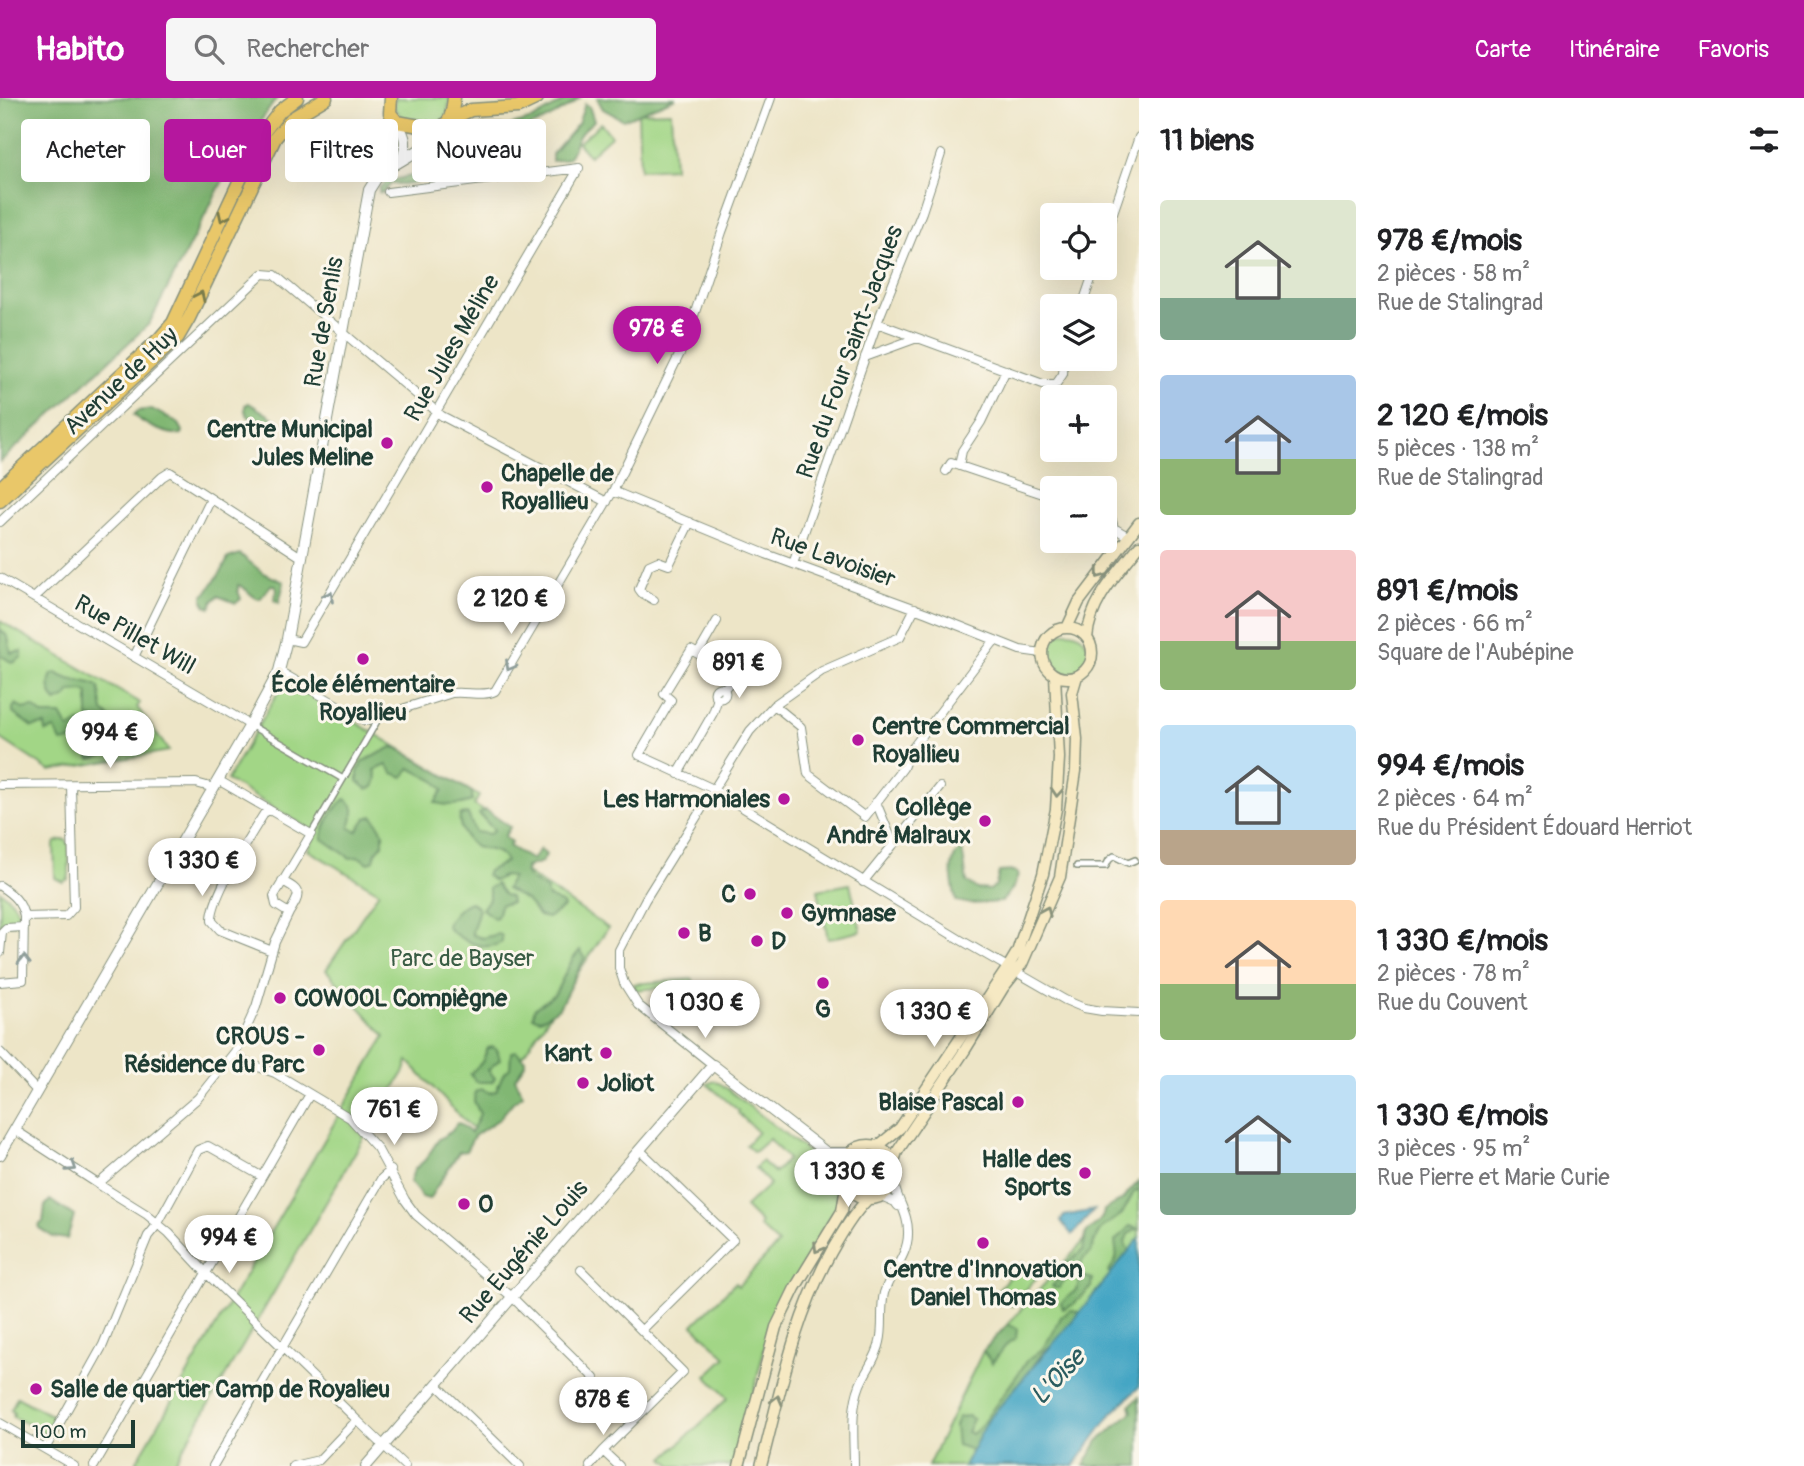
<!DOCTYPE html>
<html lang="fr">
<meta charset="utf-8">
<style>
:root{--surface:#fff;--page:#f6f6f6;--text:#202124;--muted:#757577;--accent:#b5179e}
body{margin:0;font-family:Pangolin,sans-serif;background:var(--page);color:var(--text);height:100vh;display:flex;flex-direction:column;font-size:26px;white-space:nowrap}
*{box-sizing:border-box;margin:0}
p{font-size:23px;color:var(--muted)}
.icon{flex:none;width:38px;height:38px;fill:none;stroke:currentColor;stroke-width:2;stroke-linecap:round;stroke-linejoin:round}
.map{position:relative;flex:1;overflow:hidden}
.details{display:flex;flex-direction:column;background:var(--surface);width:665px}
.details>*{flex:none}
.guide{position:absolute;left:21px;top:21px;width:665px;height:63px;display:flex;gap:14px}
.controls{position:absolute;left:1040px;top:105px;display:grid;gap:14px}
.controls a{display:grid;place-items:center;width:77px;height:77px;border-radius:7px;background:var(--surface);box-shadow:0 7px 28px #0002;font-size:35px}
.scale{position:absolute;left:21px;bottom:18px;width:114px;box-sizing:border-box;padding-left:7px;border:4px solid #1f3d34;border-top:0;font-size:19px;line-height:24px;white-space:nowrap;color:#1f3d34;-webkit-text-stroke:5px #fbf7ec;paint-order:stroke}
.price{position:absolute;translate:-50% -60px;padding:0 16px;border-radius:24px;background:#fff;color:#222;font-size:23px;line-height:46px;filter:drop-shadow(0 2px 4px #0008)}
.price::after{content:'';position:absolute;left:50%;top:42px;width:21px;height:16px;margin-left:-10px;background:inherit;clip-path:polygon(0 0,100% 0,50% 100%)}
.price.current{background:var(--accent);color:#fff}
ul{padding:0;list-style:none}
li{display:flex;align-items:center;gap:21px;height:175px;padding:0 21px}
li span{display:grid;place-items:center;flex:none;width:196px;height:140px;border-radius:7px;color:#555}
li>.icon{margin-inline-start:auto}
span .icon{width:84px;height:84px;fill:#fffc;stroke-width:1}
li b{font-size:30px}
h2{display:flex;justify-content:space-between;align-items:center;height:84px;padding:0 21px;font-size:30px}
.tag{padding:0 24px;border-radius:7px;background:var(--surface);box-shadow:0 7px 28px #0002;font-size:24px;line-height:63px}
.tag.current{background:var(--accent);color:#fff}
header{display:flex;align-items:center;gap:42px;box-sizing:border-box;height:98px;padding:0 35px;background:var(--accent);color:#fff}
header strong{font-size:33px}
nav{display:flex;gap:38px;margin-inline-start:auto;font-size:24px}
.search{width:490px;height:63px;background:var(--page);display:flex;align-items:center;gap:18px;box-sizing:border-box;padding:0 24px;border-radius:7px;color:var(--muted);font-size:26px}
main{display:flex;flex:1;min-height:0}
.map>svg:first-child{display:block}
</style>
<header>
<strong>Habito</strong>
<div class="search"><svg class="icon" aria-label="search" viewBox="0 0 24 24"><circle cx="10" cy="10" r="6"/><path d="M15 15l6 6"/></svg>Rechercher</div>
<nav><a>Carte</a><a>Itinéraire</a><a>Favoris</a></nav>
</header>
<main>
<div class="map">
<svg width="1139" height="1368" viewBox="0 0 1139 1368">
<rect width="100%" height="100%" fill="#fbf7ec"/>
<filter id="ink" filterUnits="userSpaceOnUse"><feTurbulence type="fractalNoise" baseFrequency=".0143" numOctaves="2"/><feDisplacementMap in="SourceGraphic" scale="14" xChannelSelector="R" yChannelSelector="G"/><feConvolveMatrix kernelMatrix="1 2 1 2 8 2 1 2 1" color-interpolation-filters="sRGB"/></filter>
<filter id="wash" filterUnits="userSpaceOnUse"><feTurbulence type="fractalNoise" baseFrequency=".00686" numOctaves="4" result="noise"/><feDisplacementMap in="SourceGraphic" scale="28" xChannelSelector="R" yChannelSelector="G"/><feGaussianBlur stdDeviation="1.57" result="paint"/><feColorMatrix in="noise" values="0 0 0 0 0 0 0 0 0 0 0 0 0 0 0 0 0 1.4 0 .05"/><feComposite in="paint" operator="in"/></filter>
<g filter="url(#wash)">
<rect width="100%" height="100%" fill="#ede5c7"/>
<path fill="#a2d686" stroke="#608a5d" stroke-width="2" d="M395 0H450L447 17 442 23 436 25 402 20 395 11Z
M671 14 674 70 640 72 638 15Z
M601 25 611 38 589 58 578 45Z
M0 523 140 605 137 609 169 653 50 673 0 640Z
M1047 555a21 21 0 1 1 42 0a21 21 0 1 1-42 0Z
M285 582 479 698 474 707 510 729 504 739 511 744 508 748 532 763 525 774 608 830 473 1032 408 963 405 973 374 1022 173 1368H134L385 938 326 872 379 794 308 752 316 735 227 682Z
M61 742H66L69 747V777L68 781 63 784 55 780 54 747 55 744Z
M850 786 861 833 828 841 818 792Z
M0 793C13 802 19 810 21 826H8L0 829Z
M693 881 694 891 688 892V900L682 901V907L661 909 659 890 635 892 634 886Z
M714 983 721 986 821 1064 825 1065 827 1062C842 1076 840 1095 837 1114L832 1115 771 1224 735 1368H673L664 1360 728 1300 706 1278 726 1259 693 1227 735 1185 738 1188 778 1146 759 1128 761 1125 745 1109 770 1086 755 1070 762 1063 775 1075 788 1061 769 1041 754 1054 746 1047 758 1034 738 1015 739 1013 707 986Z
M847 1073a23 23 0 1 1 46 0a23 23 0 1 1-46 0Z
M1139 1083V1140L1084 1209 1009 1295 983 1330 964 1368H928L983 1253Z
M1022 1164 1038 1178 1012 1208 996 1194Z
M17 1299 56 1320 48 1336 13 1319 14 1315 11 1312Z"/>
<path fill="#81b773" stroke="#507a54" stroke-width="2" d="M0 0H277L235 59 149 226 0 364Z
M569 0H580C564 13 532 31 512 33 497 34 483 31 469 39 464 41 441 58 438 61 428 71 433 82 412 86 405 87 398 85 391 86L382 95 379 94V90L387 83 411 78 421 71 430 59 467 32 478 28H509L533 21Z
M597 0H676L623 22 603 11Z
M585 6 589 8 594 23C588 28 581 33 578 40 569 58 575 61 552 63V56L578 26Z
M249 305 281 325 278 328C266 328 250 325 245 313V307Z
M152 311 179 326 183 333 182 336C168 338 144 327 134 317L138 313Z
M240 456 263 475 284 484 279 505 274 502 277 492 275 487H271L260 501C251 500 248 490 238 487V493L241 501 236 505 218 498 213 503 210 510 206 508 203 503V499L223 471 228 460Z
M0 531 8 539 11 555 22 553V559L13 565 0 557Z
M57 575C70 586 86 579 99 589L103 613C119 625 111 632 101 645L95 646 82 641 61 644 55 631 46 634 45 627 32 629 13 615V610L16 606 23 611 33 609 43 617H61L69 631 78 625H83L88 632 95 633 99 628 98 623 88 619V596L84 593 70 594 67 599 56 604C49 595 47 586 52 576Z
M144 631 146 635 136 645 132 654C125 656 122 655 114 654 106 654 99 661 90 661L89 658 106 644 127 641 137 632Z
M392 649 397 650 472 694V703C461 707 446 709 435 704L443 692 435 683 410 670 403 679 393 675 387 667 375 672 377 681 374 689 367 691 358 683V674L362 664Z
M345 701C363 715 349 714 350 730L357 733 366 720 373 718 383 734V746L376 754 374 762 369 765 359 759 350 760 323 741C321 729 335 708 345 701Z
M486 712 510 729 504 739 511 744 509 748 532 762 540 751 546 757 542 764 526 769 525 774 529 781 547 792V798L563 806 564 809 548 820 539 818 526 802 506 791 512 779 503 778 494 783 486 777 488 773 506 764C500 751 488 752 475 749 466 741 458 730 460 717L468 716 475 734 490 736 494 732 479 716Z
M962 750 967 784 977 791 990 792 996 787 999 774 1015 773 1018 777 1013 790 1001 804 971 806 956 803C953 784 945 764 962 750Z
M496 786 504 797 510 799 511 804C498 810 502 800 497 819L494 820 482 811 489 801V790Z
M471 804 479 811 472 834 473 837 482 840 499 836 502 838V844C485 855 460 842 447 829 448 819 461 807 471 804Z
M580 852 585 859 559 910 545 919 540 921 533 919 534 911 555 896 572 862Z
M493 949 497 952 500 961 488 972 495 980 492 984H476L470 976 482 964 488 950Z
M516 953 525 961V966L515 980 523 997 513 1004 499 1021 474 1038 466 1053 459 1054 429 1101 422 1099 410 1084 414 1072 425 1062 439 1041 452 1033 456 1026 459 1025 471 1035 480 1016 474 1003 475 994 481 991 490 995 496 993 503 976 510 970 511 954Z
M1139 1083V1092L1134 1094 1122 1116 1102 1130 1095 1141 1091 1155 1083 1161 1080 1170 1062 1185 1059 1190H1054L1052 1188 1058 1182 1053 1179 1056 1174 1083 1152 1086 1135C1092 1128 1104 1123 1104 1112L1122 1102Z
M50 1102 74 1118 67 1141 53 1139 39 1130 40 1126 43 1124 45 1108Z
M1130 1128 1138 1131 1128 1136 1125 1144 1130 1158 1116 1177 1108 1174C1119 1158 1117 1162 1115 1143Z
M1082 1178 1092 1181 1091 1189 1073 1207 1063 1211 1061 1205 1076 1192Z
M1071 1212 1078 1214V1225L1043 1254 975 1353 957 1347 955 1328 958 1319 969 1318 973 1321 967 1334 972 1336 979 1330 1028 1262 1042 1251 1054 1233 1061 1219Z
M1008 1226 1017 1231 1016 1240 1008 1245 992 1265 983 1253Z
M1139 1299V1368H1084L1098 1343 1132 1314 1130 1307Z"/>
<path fill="#44a6c4" stroke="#32727c" stroke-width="2" d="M1094 1112 1072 1137 1061 1123 1064 1118Z
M1139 1140V1289L1112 1315 1074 1368H964L988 1322 1084 1209Z"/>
</g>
<g filter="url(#ink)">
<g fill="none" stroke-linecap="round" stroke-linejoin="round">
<defs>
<path id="pedestrian" d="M250 627 343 681
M311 736 380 618
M1077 768H1106L1109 762 1114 758 1128 765 1135 762"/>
<path id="minor" d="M388 94 579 70
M1104 141 1139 39
M1082 208 1095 170
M877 225 1043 286H1056L1063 276 1064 261
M865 259 917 240
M959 368 962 353 981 324 1006 272
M946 373 951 365 1052 399
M613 393 766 456 927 515 1020 552 1042 555
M1104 417 1111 419 1114 430 1129 439
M0 424 263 176 275 177 442 318 607 404
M793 466 877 225 922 114 941 56
M0 480 250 627
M34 500 162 379 170 374 298 457 303 458
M654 502 642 495 639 491 649 467 658 463 669 467 690 424
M717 523 698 556 691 552 664 596 671 602 639 657 709 689 959 841 1065 902 1084 910 1102 913 1139 915
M287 541 301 544 579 70
M134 559 211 401
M279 573 365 623 452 595C465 593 484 599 495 593L613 393 684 247 722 134 771 0
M714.5 595a5.5 5.5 0 1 1 11 0a5.5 5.5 0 1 1-11 0Z
M724 591C737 574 752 576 760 553
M774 607 801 629 808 676 865 719 903 670 908 656 995 542
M678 676 713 615 718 600
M0 687 196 685 214 690
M876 704 891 740 896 745
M267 711C253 733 210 800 212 823L220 832 272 853
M282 783C303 793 300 797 289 815
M863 784 940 689
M0 788C12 796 22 804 24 819L23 882 0 884
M24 819 66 818 74 809 71 687
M0 855 2 834 6 830 24 829
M0 954 37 993
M231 959 275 975 350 1020 377 1050 405 1102 416 1117 512 1199 594 1280
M713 967 638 907 624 885 619 870V852L645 802 750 633 774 607 822 573 900 539 915 510
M15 1032 98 1086 198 1000 237 951 256 909 275 844 289 815 276 807 274 798 311 736 218 682
M640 1052 733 1142 642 1232
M98 1086 146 1116 169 1135 206 1175 357 1322
M881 1098 895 1104 898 1108
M581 1172 683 1274 603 1353
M437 1287 520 1368
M0 1325 74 1368
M45 1351 103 1247 148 1138 157 1127 198 1052 208 1048 261 1078
M94 1368 310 996
M213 1368 381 1081 391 1072
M293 1368 319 1362 357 1322 405 1368
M590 1368 603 1353 619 1368
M854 1368C854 1342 850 1312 860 1287 866 1272 877 1260 880 1244 884 1228 880 1212 884 1195 890 1175 908 1158 908 1136 909 1116 897 1103 894 1085"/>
<path id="tertiary" d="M397 24C405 38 408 45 402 61
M827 1055H849
M0 1057 250 627 279 573 287 541 369 92 379 76 419 52 437 31
M366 1368 713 967 827 1055 842 1069"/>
<path id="secondary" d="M1067 530 1079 504 1139 425
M1042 555a25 25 0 1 1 50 0a25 25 0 1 1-50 0Z
M1087 540C1090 503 1117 476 1139 448
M842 1074a27 27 0 1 1 54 0a27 27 0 1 1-54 0Z
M878 1048 900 1030 1008 869 1017 854 1043 776 1056 711 1059 660 1055 577
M894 1063 897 1054 965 952 1003 890 1022 866 1060 779 1076 673 1077 641 1072 595 1077 578
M739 1368 776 1229 795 1190 842 1113 846 1089
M761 1368C781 1292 793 1223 831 1154 842 1135 853 1116 868 1101"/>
<path id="primary" d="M391 0 390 15 397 24 437 31C452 26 452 14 454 0
M450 21 471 12 518 9 537 0
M0 390 160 240 173 225 260 39 280 13 297 0
M0 403 178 239 189 220 275 40 291 21 326 0"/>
</defs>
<use href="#pedestrian" stroke="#86917e" stroke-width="8"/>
<use href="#minor" stroke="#86917e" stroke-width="10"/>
<use href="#tertiary" stroke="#86917e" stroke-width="12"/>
<use href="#secondary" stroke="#86917e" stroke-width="13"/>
<use href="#primary" stroke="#86917e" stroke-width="15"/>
<use href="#pedestrian" stroke="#fff" stroke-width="5"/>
<use href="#minor" stroke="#fff" stroke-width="8"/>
<use href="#tertiary" stroke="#fff" stroke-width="10"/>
<use href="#secondary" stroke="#f6e9c3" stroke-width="10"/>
<use href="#primary" stroke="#e9c769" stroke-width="12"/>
</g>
<defs><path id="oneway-chevron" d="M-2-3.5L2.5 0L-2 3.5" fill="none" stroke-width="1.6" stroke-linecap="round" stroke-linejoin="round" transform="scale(1.75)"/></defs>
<g stroke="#7a7b4c">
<use href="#oneway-chevron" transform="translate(223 119) rotate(115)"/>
<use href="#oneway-chevron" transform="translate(200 198) rotate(-65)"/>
</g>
<g stroke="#8a937c">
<use href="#oneway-chevron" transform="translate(1100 476) rotate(127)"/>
<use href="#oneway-chevron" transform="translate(1057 694) rotate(94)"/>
<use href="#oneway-chevron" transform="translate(1046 813) rotate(-67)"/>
<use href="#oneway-chevron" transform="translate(818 1150) rotate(121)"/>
<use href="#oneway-chevron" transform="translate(777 1302) rotate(-76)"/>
</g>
<g stroke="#8f9e9a">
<use href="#oneway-chevron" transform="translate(329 498) rotate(-59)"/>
<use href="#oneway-chevron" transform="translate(510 568) rotate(120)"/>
<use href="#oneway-chevron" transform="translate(24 862) rotate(-91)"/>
<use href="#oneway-chevron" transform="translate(72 1069) rotate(33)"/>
</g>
</g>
<g fill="#b5179e" stroke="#fbf7ec" stroke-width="2.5">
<circle cx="387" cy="345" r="7"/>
<circle cx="487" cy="389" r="7"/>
<circle cx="363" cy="561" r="7"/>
<circle cx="858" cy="642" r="7"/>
<circle cx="784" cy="701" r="7"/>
<circle cx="985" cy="723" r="7"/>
<circle cx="750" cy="796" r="7"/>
<circle cx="787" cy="815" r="7"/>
<circle cx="684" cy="835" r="7"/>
<circle cx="757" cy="843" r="7"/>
<circle cx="823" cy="885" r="7"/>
<circle cx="280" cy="900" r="7"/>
<circle cx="319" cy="952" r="7"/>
<circle cx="606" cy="955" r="7"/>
<circle cx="583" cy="985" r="7"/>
<circle cx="1018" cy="1004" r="7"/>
<circle cx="1085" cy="1075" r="7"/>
<circle cx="464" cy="1106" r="7"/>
<circle cx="983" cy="1145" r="7"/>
<circle cx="36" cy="1291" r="7"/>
</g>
<g text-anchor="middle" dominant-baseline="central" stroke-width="6" stroke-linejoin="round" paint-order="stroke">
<g font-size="24" fill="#1f3d34" stroke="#fbf7ec">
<text transform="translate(324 224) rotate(-80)">Rue de Senlis</text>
<text transform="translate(452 250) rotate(-60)">Rue Jules Méline</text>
<text transform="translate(850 254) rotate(-70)">Rue du Four Saint-Jacques</text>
<text transform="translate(121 283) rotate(-43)">Avenue de Huy</text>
<text transform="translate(833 460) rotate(20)">Rue Lavoisier</text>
<text transform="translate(135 537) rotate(30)">Rue Pillet Will</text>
<text transform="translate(524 1154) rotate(-49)">Rue Eugénie Louis</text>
</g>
<g font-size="24" font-weight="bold" fill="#1f3d34" stroke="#fbf7ec" text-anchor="start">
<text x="373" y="331" text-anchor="end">Centre Municipal<tspan x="373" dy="28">Jules Meline</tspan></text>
<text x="501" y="375">Chapelle de<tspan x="501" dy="28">Royallieu</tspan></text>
<text x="363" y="586" text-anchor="middle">École élémentaire<tspan x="363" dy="28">Royallieu</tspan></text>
<text x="872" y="628">Centre Commercial<tspan x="872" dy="28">Royallieu</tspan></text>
<text x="770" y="701" text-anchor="end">Les Harmoniales</text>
<text x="971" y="709" text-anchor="end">Collège<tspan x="971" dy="28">André Malraux</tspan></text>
<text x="736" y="796" text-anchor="end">C</text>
<text x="801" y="815">Gymnase</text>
<text x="698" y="835">B</text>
<text x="771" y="843">D</text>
<text x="294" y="900">COWOOL Compiègne</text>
<text x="823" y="911" text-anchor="middle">G</text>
<text x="305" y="938" text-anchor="end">CROUS -<tspan x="305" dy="28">Résidence du Parc</tspan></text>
<text x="592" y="955" text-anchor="end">Kant</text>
<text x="597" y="985">Joliot</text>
<text x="1004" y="1004" text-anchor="end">Blaise Pascal</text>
<text x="1071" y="1061" text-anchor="end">Halle des<tspan x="1071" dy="28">Sports</tspan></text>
<text x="478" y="1106">O</text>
<text x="983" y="1171" text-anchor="middle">Centre d'Innovation<tspan x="983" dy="28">Daniel Thomas</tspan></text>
<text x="50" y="1291">Salle de quartier Camp de Royalieu</text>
</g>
<g font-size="24" fill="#395c44" stroke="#fbf7ec">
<text x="462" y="860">Parc de Bayser</text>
</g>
<g font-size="26" font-style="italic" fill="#2a5c5f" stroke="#fbf7ec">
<text transform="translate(1058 1279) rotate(-47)">L'Oise</text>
</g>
</g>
</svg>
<div class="controls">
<a><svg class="icon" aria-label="locate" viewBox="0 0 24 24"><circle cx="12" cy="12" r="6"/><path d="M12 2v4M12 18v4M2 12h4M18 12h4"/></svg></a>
<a><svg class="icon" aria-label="layers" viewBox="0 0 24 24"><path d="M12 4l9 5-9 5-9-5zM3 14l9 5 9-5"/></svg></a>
<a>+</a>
<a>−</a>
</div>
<div class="scale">100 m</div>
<b class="price current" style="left:657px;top:268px">978 €</b>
<b class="price" style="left:511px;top:538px">2 120 €</b>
<b class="price" style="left:739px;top:602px">891 €</b>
<b class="price" style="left:110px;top:672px">994 €</b>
<b class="price" style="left:202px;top:800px">1 330 €</b>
<b class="price" style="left:705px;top:942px">1 030 €</b>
<b class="price" style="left:934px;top:951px">1 330 €</b>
<b class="price" style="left:394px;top:1049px">761 €</b>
<b class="price" style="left:848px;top:1111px">1 330 €</b>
<b class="price" style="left:229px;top:1177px">994 €</b>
<b class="price" style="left:603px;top:1339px">878 €</b>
<div class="guide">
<a class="tag">Acheter</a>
<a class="tag current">Louer</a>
<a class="tag">Filtres</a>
<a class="tag">Nouveau</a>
</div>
</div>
<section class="details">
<h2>11 biens<svg class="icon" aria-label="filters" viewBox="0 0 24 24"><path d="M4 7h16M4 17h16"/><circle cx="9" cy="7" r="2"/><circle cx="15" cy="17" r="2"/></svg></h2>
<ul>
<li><span style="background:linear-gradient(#dfe7d0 70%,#7fa58c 0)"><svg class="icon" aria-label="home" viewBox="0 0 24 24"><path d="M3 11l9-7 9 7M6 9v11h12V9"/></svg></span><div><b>978 €/mois</b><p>2 pièces · 58 m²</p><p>Rue de Stalingrad</p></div></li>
<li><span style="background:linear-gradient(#a9c7e8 60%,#8fb573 0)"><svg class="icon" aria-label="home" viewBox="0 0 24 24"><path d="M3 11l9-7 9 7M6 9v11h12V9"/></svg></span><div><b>2 120 €/mois</b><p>5 pièces · 138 m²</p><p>Rue de Stalingrad</p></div></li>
<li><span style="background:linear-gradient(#f6c9c9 65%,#8fb573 0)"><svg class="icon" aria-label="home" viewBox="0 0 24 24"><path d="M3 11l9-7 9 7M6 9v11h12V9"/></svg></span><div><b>891 €/mois</b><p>2 pièces · 66 m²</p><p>Square de l'Aubépine</p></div></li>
<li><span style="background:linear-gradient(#bfe0f5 75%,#b9a48a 0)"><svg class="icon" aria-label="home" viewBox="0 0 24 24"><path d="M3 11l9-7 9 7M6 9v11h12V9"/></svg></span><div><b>994 €/mois</b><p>2 pièces · 64 m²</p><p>Rue du Président Édouard Herriot</p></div></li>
<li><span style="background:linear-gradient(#ffd9b3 60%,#8fb573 0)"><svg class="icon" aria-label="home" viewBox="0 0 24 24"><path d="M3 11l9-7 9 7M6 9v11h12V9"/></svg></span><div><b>1 330 €/mois</b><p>2 pièces · 78 m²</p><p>Rue du Couvent</p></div></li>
<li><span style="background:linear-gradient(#bfe0f5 70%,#7fa58c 0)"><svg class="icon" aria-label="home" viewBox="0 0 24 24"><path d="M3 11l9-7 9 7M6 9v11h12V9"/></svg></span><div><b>1 330 €/mois</b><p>3 pièces · 95 m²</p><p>Rue Pierre et Marie Curie</p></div></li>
</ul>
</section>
</main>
